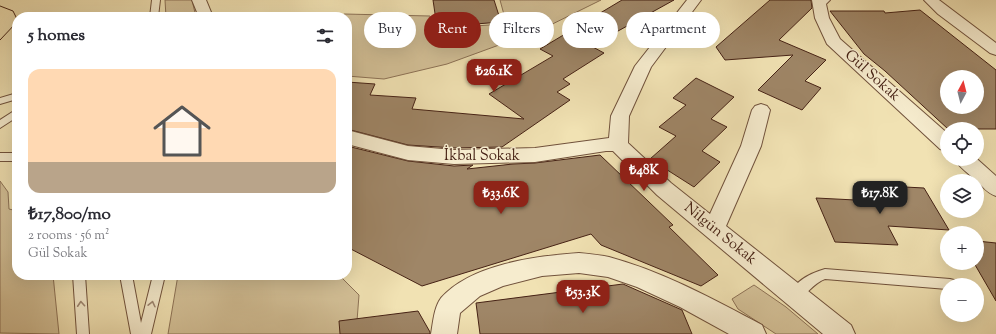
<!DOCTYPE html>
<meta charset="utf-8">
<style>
:root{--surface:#fff;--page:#f2f2f3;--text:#2b2b33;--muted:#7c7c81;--line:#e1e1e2;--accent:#8f2418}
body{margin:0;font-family:"Sorts Mill Goudy",serif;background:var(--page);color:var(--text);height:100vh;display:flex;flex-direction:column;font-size:15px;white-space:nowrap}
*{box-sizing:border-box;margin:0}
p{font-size:13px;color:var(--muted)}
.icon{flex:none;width:22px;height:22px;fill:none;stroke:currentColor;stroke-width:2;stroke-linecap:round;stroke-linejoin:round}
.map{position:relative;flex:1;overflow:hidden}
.sheet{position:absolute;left:12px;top:12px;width:340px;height:268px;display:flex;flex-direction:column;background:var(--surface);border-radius:16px;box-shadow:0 4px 16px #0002}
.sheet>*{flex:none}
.top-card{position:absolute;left:364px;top:12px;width:380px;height:36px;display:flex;gap:8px}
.needle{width:26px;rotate:7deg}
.controls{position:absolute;left:940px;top:70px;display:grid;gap:8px}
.controls a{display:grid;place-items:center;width:44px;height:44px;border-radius:50%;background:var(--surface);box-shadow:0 4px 16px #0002;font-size:20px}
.price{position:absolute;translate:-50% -34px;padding:0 9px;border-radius:8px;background:var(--accent);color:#fff;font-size:13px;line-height:26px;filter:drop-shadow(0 1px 2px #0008)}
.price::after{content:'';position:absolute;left:50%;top:24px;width:12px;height:9px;margin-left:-6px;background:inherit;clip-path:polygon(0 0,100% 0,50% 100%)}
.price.current{background:#222;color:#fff}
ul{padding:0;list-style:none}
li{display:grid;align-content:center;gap:8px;height:212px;padding:0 16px}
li+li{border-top:1px solid var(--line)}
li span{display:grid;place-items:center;height:124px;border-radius:12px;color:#555}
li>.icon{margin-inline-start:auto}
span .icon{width:72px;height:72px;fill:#fffc;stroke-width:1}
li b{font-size:17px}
h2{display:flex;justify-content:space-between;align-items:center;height:48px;padding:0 16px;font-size:17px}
.pill{padding:0 14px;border-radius:18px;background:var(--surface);box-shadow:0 4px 16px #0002;font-size:14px;line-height:36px}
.pill.current{background:var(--accent);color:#fff}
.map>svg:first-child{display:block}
</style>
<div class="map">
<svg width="996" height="334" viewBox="0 0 996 334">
<rect width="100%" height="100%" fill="#f1e2b3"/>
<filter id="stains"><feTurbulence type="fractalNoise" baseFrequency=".005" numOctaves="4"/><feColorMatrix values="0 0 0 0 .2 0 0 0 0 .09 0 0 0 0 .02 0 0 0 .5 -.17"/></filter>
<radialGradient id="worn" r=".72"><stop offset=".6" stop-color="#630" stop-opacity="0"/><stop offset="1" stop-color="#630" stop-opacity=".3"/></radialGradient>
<path fill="#d4c198" stroke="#8d7256" d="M165 0H192L196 17H166Z
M500 0H601L516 42 506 22Z
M344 14 430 16 433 29 503 24 510 41 447 64 384 79 347 76V17H342Z
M0 181 8 192 9 209 17 211V275H53L59 334 0 333Z
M178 275H339L359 295 356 334H168Z
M754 285 786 307 818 334H776L738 309 732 299Z"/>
<path fill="#9f8667" stroke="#462215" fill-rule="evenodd" d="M433 0H494L501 22 437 27Z
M622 0H674L591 46 604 53 563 79 570 84 557 92 570 100 502 147 454 148 408 145 347 129V82L375 84 370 95 416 98 412 109 524 119 489 94 553 56 540 49Z
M770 0H811L812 8 779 40 826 60 805 81 821 88 802 110 758 90 793 55 725 60 716 47Z
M920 10 996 70V129H948L885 71 864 54 830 11H884L885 13ZM947 77H977V107H947Z
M696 78 734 97 711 119 727 127 702 151 720 162 694 187 650 159 676 136 659 127 686 105 673 98Z
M347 146 408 161 454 166 473 165 467 169 513 164 535 163 600 155 673 225 669 227 718 275 701 286 601 245 591 234 422 286 347 247Z
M867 185 924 188 949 230 888 226 898 245 835 242 816 198 875 201Z
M977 241 996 243V301L974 263H977Z
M623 284 682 310 692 334H480L476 303Z
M418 311 430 332V334H340L339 321Z"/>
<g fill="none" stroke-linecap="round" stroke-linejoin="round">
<defs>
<path id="service" d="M152 0H160L158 17H150Z
M17 93V99L0 104V98Z
M17 109V117L0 128V120Z
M0 153H17V161H0Z
M825 269 950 279 954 280 956 284 947 285V289L825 279C813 283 807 296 795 300L791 299 789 295C795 281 811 273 825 269Z
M73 275H85L89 334H77Z
M120 275H132L141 323 153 275H165L151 334H131Z"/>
<path id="minor" d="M192 0H206L213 17H199Z
M687 0H701L651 67 629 116 628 143 671 183 710 214 741 146 752 110 755 106 761 104 767 106 770 110 761 146 726 226 851 325 855 334H823L657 195 613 151H606L535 162 454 164 408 160 347 144V130L408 146 454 150 535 148 609 138 611 116 635 66Z
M812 0H830L826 4 829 18 840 39 947 133V151L940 149 827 44 815 18Z
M924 0H939L996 43V55L990 53 938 14Z
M954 159H977L996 176V196C987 193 983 187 977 181 969 174 960 168 954 159Z
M579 253C589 254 600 255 609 257 664 272 713 299 762 325L766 334H729L680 307 637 287 608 277 579 273 542 276 503 286 480 296 460 313 457 334H431C433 323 434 307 441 298 471 264 536 256 579 253Z"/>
</defs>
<use href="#service" stroke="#71523c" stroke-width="2"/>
<use href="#minor" stroke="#71523c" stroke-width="2"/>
<use href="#service" fill="#f6ecce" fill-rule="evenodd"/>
<use href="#minor" fill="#f6ecce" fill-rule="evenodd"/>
<path stroke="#462215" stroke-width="1" d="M0 6 13 11 17 19
M0 40 17 22"/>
</g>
<defs><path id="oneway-chevron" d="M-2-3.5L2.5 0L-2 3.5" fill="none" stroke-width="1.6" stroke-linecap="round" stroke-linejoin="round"/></defs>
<g stroke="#9e8772">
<use href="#oneway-chevron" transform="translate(81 304) rotate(-94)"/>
<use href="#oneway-chevron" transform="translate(152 304) rotate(-77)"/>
</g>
<g text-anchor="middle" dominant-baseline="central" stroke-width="3" stroke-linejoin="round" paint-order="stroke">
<g font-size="15" fill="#462215" stroke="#f6ecce">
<text transform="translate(872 76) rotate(42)">Gül Sokak</text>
<text x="482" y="156">İkbal Sokak</text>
<text transform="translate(720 234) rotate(39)">Nilgün Sokak</text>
</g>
</g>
<rect width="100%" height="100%" filter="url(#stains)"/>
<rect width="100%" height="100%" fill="url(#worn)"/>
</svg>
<div class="controls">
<a><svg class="needle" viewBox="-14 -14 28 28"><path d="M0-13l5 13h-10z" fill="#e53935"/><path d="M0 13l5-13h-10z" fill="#7c7c81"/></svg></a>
<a><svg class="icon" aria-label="locate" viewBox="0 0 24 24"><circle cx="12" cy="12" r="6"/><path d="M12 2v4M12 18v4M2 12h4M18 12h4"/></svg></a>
<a><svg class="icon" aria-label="layers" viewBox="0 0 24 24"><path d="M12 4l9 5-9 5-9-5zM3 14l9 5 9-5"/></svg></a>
<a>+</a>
<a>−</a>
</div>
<b class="price" style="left:494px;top:93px">₺26.1K</b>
<b class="price" style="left:644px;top:192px">₺48K</b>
<b class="price" style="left:501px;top:215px">₺33.6K</b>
<b class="price current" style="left:880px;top:215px">₺17.8K</b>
<b class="price" style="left:583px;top:314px">₺53.3K</b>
<div class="top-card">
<a class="pill">Buy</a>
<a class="pill current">Rent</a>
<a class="pill">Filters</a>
<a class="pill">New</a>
<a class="pill">Apartment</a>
</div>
<section class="sheet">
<h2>5 homes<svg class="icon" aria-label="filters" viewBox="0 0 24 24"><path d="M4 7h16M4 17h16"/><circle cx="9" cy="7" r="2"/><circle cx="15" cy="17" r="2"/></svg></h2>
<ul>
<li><span style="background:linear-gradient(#ffd9b3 75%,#b9a48a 0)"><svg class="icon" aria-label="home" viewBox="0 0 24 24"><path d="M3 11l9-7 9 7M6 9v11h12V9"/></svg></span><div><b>₺17,800/mo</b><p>2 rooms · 56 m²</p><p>Gül Sokak</p></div></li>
</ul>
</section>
</div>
